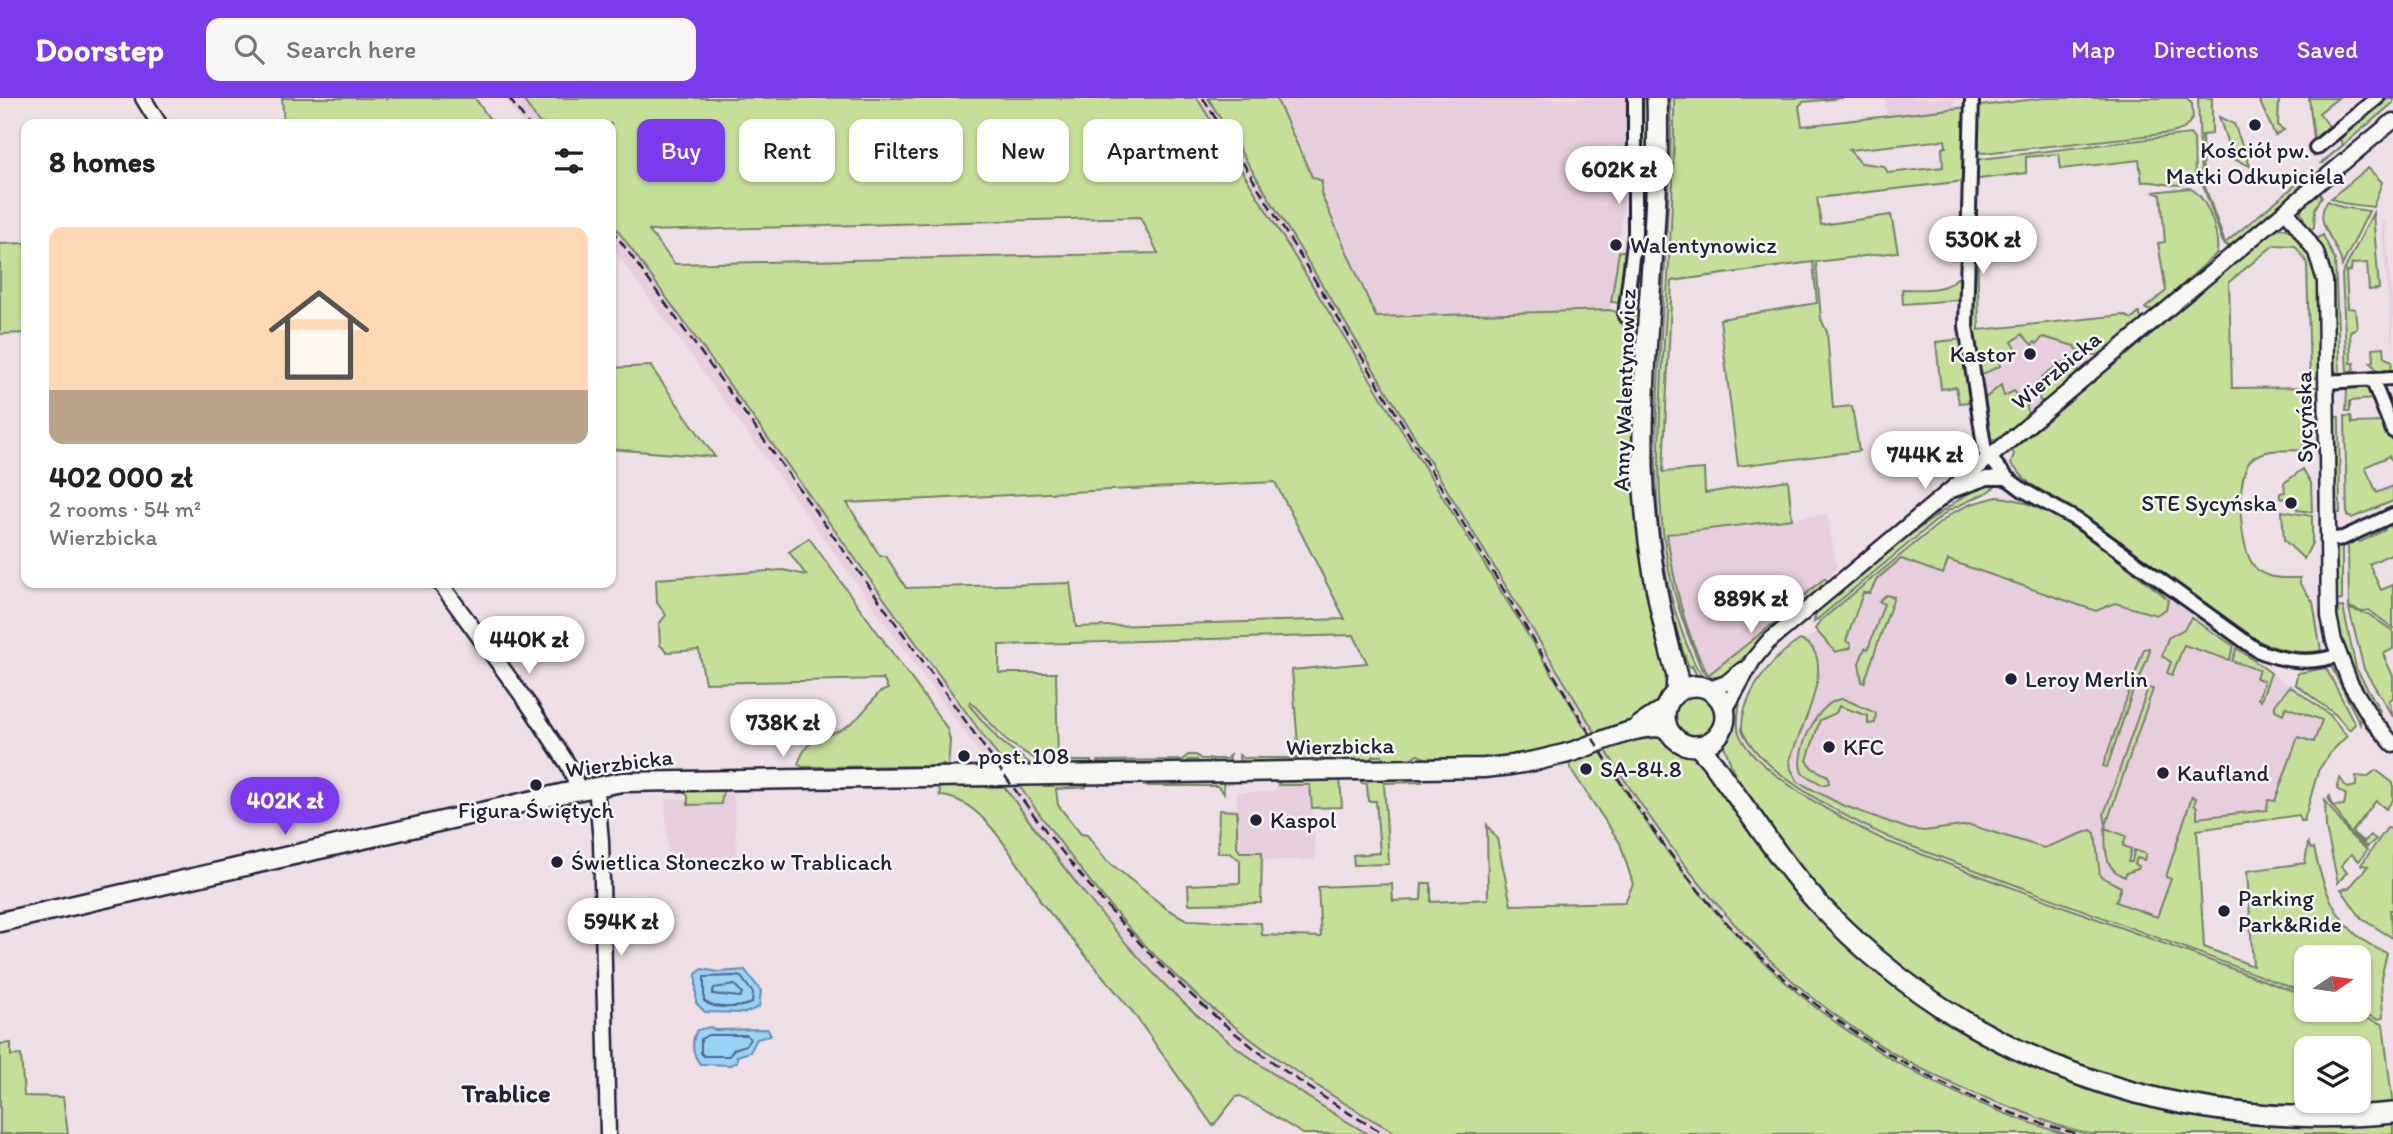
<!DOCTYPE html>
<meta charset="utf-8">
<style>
:root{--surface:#fff;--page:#f6f6f6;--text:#222;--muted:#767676;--accent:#7c3aed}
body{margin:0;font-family:Itim,sans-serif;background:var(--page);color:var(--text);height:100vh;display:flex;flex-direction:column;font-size:26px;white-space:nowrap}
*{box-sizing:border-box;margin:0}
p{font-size:23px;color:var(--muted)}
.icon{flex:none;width:38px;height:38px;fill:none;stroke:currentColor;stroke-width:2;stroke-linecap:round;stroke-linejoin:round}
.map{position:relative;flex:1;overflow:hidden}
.panel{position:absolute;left:21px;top:21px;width:595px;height:469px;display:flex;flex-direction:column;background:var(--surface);border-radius:14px;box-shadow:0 2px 5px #0004}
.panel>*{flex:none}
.banner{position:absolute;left:637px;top:21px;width:665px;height:63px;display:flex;gap:14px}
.needle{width:46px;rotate:77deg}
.fabs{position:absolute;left:2294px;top:847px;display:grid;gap:14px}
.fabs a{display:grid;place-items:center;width:77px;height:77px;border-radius:14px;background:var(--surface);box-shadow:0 2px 5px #0004;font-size:35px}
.price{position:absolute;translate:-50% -60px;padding:0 16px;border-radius:24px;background:#fff;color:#222;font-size:23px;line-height:46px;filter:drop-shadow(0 2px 4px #0008)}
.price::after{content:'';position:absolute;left:50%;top:42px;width:21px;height:16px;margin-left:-10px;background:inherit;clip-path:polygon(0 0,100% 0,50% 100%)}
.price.active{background:var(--accent);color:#fff}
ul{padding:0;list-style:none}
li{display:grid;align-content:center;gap:14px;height:371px;padding:0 28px}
li span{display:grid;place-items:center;height:217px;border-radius:14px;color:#555}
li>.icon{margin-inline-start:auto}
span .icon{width:126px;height:126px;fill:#fffc;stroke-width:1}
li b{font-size:30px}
h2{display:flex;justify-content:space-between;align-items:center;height:84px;padding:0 28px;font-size:30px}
.tag{padding:0 24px;border-radius:14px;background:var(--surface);box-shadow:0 2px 5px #0004;font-size:24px;line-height:63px}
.tag.active{background:var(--accent);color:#fff}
header{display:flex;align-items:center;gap:42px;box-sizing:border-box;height:98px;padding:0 35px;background:var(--accent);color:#fff}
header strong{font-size:33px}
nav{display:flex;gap:38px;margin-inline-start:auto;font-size:24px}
.search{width:490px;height:63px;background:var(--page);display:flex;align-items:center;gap:18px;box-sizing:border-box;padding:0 24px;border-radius:14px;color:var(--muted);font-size:26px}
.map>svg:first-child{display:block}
</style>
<header>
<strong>Doorstep</strong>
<div class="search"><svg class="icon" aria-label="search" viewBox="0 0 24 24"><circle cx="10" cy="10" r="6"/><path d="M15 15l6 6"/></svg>Search here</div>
<nav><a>Map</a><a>Directions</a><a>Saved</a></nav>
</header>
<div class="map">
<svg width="2393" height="1036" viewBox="0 0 2393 1036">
<rect width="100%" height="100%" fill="#eddfe5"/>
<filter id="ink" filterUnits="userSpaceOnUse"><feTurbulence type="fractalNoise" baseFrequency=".0143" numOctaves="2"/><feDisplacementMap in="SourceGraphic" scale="14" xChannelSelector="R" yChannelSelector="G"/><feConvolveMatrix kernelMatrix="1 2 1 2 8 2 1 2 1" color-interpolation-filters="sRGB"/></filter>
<g filter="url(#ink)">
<path fill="#e7cedc" d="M504 0H521L540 26H523Z
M1197 0H1208L1598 639 1592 641Z
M1276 0H1626V75L1617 76 1619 95 1625 99 1609 214 1376 219 1321 96 1319 83 1312 79Z
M1885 0H1954L1955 10 1887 18Z
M2385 122 2393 212V254L2381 123Z
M611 123 1050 732 1120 819 1178 881 1256 943 1330 997 1398 1036H1368L1281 982 1166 888 1114 831 1054 757 611 148Z
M2131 227 2001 341 1991 343 1976 233Z
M2011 401 2069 428 2330 617 2289 713 2189 725 2197 851 2099 814 2048 756 1909 731 1842 707 1798 683 1793 676 1791 658 1817 593 1807 544 1803 543 1816 534 1847 553 1850 550 1846 543 1863 495H1870L1877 481 1901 461Z
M1827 416 1837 471 1708 578 1686 526 1674 479 1667 436Z
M1605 651 1661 738 1731 824 1806 894 1886 951 1935 977 1984 1000 2090 1036H2065L2035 1027 1933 985 1878 953 1804 901 1746 849 1684 779 1623 691 1600 653Z
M1278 687H1310L1316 762H1261V755L1240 754 1237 749V694H1273Z
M723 689H733L738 770 669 773 665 702 723 698Z"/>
<path fill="#c4e098" stroke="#73816a" stroke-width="2" fill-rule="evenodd" d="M282 0H475L493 26H284Z
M522 0H1197L1592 641C1558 649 1444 677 1417 656L1407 664H1388L1382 658H1373L1367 665H1329L1326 659 1321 660 1318 666 1240 668 1239 657 1243 660H1299L1292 572 1367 565 1354 537 999 547V575H1056L1058 663H1091V670H1049L1008 644 970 603 969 607 999 642 1036 670 1008 672 611 123V26H540ZM1140 119 1158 155 675 166 649 133ZM1275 384 1345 521 1076 529 1070 485 906 490 886 458H880L847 405Z
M1208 0H1276L1312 79 1322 83 1321 96 1376 219 1610 212 1629 218 1640 0H1650L1640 266 1670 588C1650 618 1630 625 1598 639Z
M1664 0H1670L1671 34C1669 102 1665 169 1661 237 1655 340 1647 449 1687 547 1693 561 1696 575 1709 582L1718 581 1713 584 1697 578 1692 568 1689 569C1644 457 1650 336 1655 218 1658 145 1661 73 1664 0Z
M1674 0H1843L1803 4 1799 8 1802 28 1968 9 1965 83 1817 100 1821 127 1891 117 1898 154 1816 164 1821 221 1827 234 1833 310 1852 308 1859 353 1738 368 1720 221 1817 205 1813 164 1672 183 1663 374 1704 371 1705 395 1788 382 1792 421 1667 436C1674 485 1684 534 1708 577L1774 525 1771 532 1723 580 1709 578 1702 572C1688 539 1676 507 1669 472 1654 397 1659 319 1664 244 1669 163 1675 81 1674 0ZM1945 42 1946 49 1942 50 1943 69 1888 75 1884 68 1861 65 1849 52Z
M1975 0H1980V8L2044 0H2187L2192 6 2193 20 2184 31 2172 35 1983 55 1975 53Z
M2198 0H2212V36L2202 37 2203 83 2225 145 2298 85 2301 89 2231 147H2225L2222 142 2201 81Z
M2258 0H2279L2278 28 2284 32 2275 37Z
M2309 0H2338L2319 15 2329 28 2314 41Z
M2388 0H2393V5L2322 65H2321L2343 47 2339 40Z
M2219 19 2234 26 2250 68 2233 61Z
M2190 36 2194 41 2195 78C2184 95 2158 82 2142 84L2139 62 2061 71 2059 56 2026 59V75L1971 82 1976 62 1981 61Z
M2368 70 2382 84 2373 109 2342 105 2331 100Z
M2189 90C2208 98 2219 136 2217 155L2156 211 2147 212 2145 210 2166 193 2158 145 2165 144 2161 97 2153 94Z
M2317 92 2322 98 2315 111 2314 129 2309 134 2301 114 2305 104Z
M2328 103 2341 109 2369 113 2342 168C2340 144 2310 125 2328 103Z
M2373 115 2379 191 2369 192 2367 165 2352 166 2351 173 2346 174 2348 210 2355 211 2357 230 2350 233 2351 265H2355L2353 272 2347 274 2342 177Z
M2284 130C2332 148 2320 238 2321 280H2310L2307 165 2295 148 2274 147 2229 184 2232 290 2321 289 2322 313 2310 314V330L2301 352C2285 353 2266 350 2253 360 2234 375 2239 451 2254 468 2265 482 2284 480 2300 480V486L2313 504 2321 553C2297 556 2275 552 2255 541L2083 416 2029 385 2011 366 2014 356 2012 353 2125 255 2127 257 2273 131Z
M2323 137 2335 162 2340 277 2333 271 2329 174 2315 142Z
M26 145V235L0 236V146Z
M1977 145 1979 232 2123 217 2132 221 2139 215 2142 222 2100 257 2082 256 2074 248 2043 239 2037 246 2035 244 2032 247 2022 236 2012 244 2016 250 1999 264 2000 268 1981 277 1977 276 1972 225V146Z
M1619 153H1626L1619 205 1611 204Z
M1957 180H1961L1959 202 1903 206 1902 191C1920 191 1945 194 1957 180Z
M1962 241 1970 304 1959 305 1956 289 1941 291 1936 244Z
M2384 249 2385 260 2392 263 2391 273 2377 272 2370 264 2374 263 2373 250Z
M2062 264H2073L2080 275 2048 303H2040L2036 290 2043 278Z
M651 268V269L715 359 611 351V270Z
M2001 287 2004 298 2014 293 2027 307 2028 319 2001 341 1991 343 1986 339 1982 303Z
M2360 287 2368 289 2374 301 2350 303V313H2346L2347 290Z
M2345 318H2351L2352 325 2384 324 2393 340V364L2389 358 2365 369 2377 395 2393 388V403L2352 420 2347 418Z
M2332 319H2339L2340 415H2333Z
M2303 371 2311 385 2312 414 2297 412 2296 402 2280 400V395L2285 394 2284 385Z
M2000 385 1986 395 1949 412 1814 524 1816 513 1870 466 1979 387Z
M1997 399C2051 401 2118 464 2162 496L2168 502 2166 511 2156 517 2115 505 2096 513 1948 462 1943 476 1901 461 1877 481 1870 495H1863L1846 543 1851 546V550L1835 554 1815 531 1820 523 1952 415 1971 406Z
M2282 413 2312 418V445L2304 461 2284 442Z
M2388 425 2393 431V455L2369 466 2381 492 2393 487V530L2369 512 2362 514 2349 509 2348 447 2354 440 2360 444 2385 432 2383 426Z
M809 440 947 630 950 642 948 671H945L943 666 936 668 803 669 798 666C809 635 820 643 844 630 859 622 869 606 880 594L888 591 883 581 705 585 699 552 667 554 660 547 659 526 666 517 657 505 656 481 783 472 806 477 789 454Z
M2342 446V502L2334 503 2335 453Z
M1825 480 1828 484 1788 518 1781 517Z
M1886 497 1894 499 1864 585 1862 584 1859 565 1865 550 1868 551 1884 506 1879 503Z
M2343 509 2356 570 2380 613 2375 617 2342 549 2334 510Z
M2349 511 2368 516 2393 533V551L2383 556 2393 578V600L2389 602 2393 619 2364 571Z
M2191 520 2234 548 2229 562 2184 547 2172 577 2167 575 2171 564 2162 558 2168 540 2184 531Z
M1800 542C1843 556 1797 636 1790 662L1791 671 1798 684 1842 707 1909 731 1924 733 1970 727 2044 750 2091 732 2095 735 2100 778 2121 789 2116 804 2157 819 2171 781 2166 779 2192 698 2196 700 2194 707 2197 709V720L2267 712 2268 702 2275 703 2298 639 2314 644 2322 622 2286 609 2283 616 2275 612V607L2290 588 2330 617 2347 638 2330 655 2318 673 2304 723H2301L2299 717 2197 732 2204 849 2253 868 2247 773 2305 765 2308 745 2311 751 2314 750C2324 796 2340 837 2387 855L2381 880 2383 920 2378 921 2351 912H2359V859H2306V895L1897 743C1854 724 1760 676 1742 632 1741 598 1772 559 1800 542Z
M2149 550 2150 553 2138 585 2136 584 2107 669 2103 668 2144 551Z
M2237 550 2271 575 2261 602 2258 601 2264 583 2256 580 2259 572 2232 563Z
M2330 566 2337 569 2361 617 2360 626Z
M2326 570 2355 626 2349 632 2336 617 2295 586 2298 575Z
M2148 590 2153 591 2106 727 2104 716Z
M1672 618a24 24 0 1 1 48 0a24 24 0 1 1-48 0Z
M1735 598 1740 603C1739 612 1736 626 1739 635 1753 674 1849 725 1886 743L2306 898V912H2342L2383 926 2393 1009 2362 1012 2195 1004 2054 962 1914 883 1817 795 1737 683 1723 645ZM2306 950H2359V1003H2306Z
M1844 601 1876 615 1875 625 1868 626V618L1839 608 1836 615 1820 622 1807 662 1812 670 1828 678 1829 685 1823 687 1802 675C1793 656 1819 599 1844 601Z
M1649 633C1668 635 1677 652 1698 655L1759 743 1979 941 2080 986 2167 1011 2393 1021V1036C2324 1036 2255 1036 2186 1036 2155 1036 2121 1036 2090 1036 2064 1032 2035 1018 2010 1009 1822 943 1707 816 1605 651Z
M1600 653C1717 845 1846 970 2065 1036H1398C1325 997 1237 936 1177 879 1115 821 1064 751 1015 682L1086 684V689L1056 691 1058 707 1081 736 1087 737 1106 762 1167 811 1187 822 1261 825 1262 837 1321 839 1318 789 1392 786 1393 803 1421 802 1422 785H1431V804L1488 801 1487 727 1497 741 1511 807 1625 804 1633 786 1620 745 1570 670V662Z
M1188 657H1196L1201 661H1226L1230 657 1229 667H1198L1197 662H1188L1187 667 1098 669V663L1183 662Z
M2376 672 2393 685V702L2386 711 2376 703 2352 734 2364 744 2370 737 2376 741 2367 749 2351 736 2328 700 2330 698 2333 708 2344 707 2346 697 2337 691 2340 680 2347 690 2356 688V678L2367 679Z
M1422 678V684L1384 685 1389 766 1354 767 1353 757 1380 755 1376 703H1368L1367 686 1361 685V679Z
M1282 680H1340L1342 709 1312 710 1310 687H1278Z
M1144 681H1223L1224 695 1217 688H1144Z
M1000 683C1051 753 1102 823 1163 885 1223 945 1295 994 1368 1036H1303L1241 998 1236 999 1213 1028 1132 913 1040 803 1036 792C1012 760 983 700 940 698L939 684Z
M695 690 723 693 721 706 688 707V698L683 692Z
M2325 702 2350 737 2367 752 2359 763 2351 756 2341 768 2347 774 2338 785 2326 730Z
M1219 712 1237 713V749L1240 754H1262L1261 805 1189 806 1188 787 1240 785V762L1229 755H1218Z
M2105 730 2126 738 2123 748 2131 751 2128 764H2132L2134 752 2146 756 2144 762 2137 760 2135 766 2139 768 2138 771 2126 775 2125 779C2103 771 2106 751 2105 730Z
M2387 730 2393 731V812H2390L2393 840 2362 821 2341 791 2349 790 2368 768 2361 767Z
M11 945V958L21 957 24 998 63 999 68 1036H0V946Z"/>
<path fill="#97d2f7" stroke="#688cac" stroke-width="2" d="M702 871 718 874 745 872 761 893 759 909 745 915 705 914 696 905V876Z
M710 929 715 932 768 931 771 937 757 941 750 954 737 958V964L730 967 700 966C692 956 691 943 697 932Z"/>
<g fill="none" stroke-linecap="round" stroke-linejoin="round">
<path stroke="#516886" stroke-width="2" d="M735 878 741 879 753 895 752 905C740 910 714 912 704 903V879Z
M735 887 742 895 740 899 712 896 714 890Z
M708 937H747L750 941 746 947 734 951 729 958H704L701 955V941Z"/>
<defs>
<path id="minor" d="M1972 0 1966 228 1985 354 2007 380 2023 392 2077 422 2257 552C2282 563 2312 567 2338 557
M2316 50 2377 0
M1625 218 1635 136V0
M2372 281 2393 333
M2326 284 2393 280
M1954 392 1987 380H2007
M2328 442 2343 440 2393 417"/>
<path id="tertiary" d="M143 0 159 26
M2286 112 2316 154 2325 183 2329 518 2334 543 2350 585 2373 623 2393 646
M440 485 529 607 569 668 579 692
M1710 591 1726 585 1742 572
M1725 612 1753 562 1767 545 2393 23
M596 688 601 743 608 1036"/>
<path id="secondary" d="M1639 628 1666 610
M0 824 565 695 622 684 1484 670C1511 668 1538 663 1564 656 1593 649 1641 622 1668 631"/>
<path id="primary" d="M1657 0C1661 123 1641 245 1643 368 1645 438 1658 511 1677 578L1676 595
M1665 618a30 30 0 1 1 60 0a30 30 0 1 1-60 0Z
M1697 648C1710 658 1718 673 1727 685 1757 725 1783 767 1817 804 1965 964 2178 1036 2393 1015"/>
</defs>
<use href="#minor" stroke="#22223b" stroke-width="18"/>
<use href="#tertiary" stroke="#22223b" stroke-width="19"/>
<use href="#secondary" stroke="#22223b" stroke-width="23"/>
<use href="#primary" stroke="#22223b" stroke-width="24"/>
<use href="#minor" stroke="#f6f6f2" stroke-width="12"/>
<use href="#tertiary" stroke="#f6f6f2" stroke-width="14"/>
<use href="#secondary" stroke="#f6f6f2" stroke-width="18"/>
<use href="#primary" stroke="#f6f6f2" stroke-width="19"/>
<path stroke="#22223b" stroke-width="2.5" stroke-dasharray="10 5" stroke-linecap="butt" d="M509 0 528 26
M1203 0C1295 149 1386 299 1477 448 1546 560 1610 680 1692 784 1788 906 1929 997 2078 1036
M611 130C709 266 807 401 904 537 983 646 1058 760 1151 857 1219 929 1299 988 1385 1036"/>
</g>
</g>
<g fill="#22223b" stroke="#f6f6f2" stroke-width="2.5">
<circle cx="2255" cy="27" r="7"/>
<circle cx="1616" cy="147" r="7"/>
<circle cx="2030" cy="256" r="7"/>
<circle cx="2291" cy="405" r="7"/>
<circle cx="2011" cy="581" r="7"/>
<circle cx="1829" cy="649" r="7"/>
<circle cx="964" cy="658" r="7"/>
<circle cx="1586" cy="671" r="7"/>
<circle cx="2163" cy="675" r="7"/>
<circle cx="536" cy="687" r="7"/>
<circle cx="1256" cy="722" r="7"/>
<circle cx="557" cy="764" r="7"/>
<circle cx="2224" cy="813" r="7"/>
</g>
<g text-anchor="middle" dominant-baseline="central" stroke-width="5" stroke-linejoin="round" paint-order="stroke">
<g font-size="23" fill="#22223b" stroke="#f6f6f2" text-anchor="start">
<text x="2255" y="52" text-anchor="middle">Kościół pw.<tspan x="2255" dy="26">Matki Odkupiciela</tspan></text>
<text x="1630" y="147">Walentynowicz</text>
<text x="2016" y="256" text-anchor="end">Kastor</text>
<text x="2277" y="405" text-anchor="end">STE Sycyńska</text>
<text x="2025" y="581">Leroy Merlin</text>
<text x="1843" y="649">KFC</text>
<text x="978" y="658">post. 108</text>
<text x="1600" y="671">SA-84.8</text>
<text x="2177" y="675">Kaufland</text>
<text x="536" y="712" text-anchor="middle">Figura Świętych</text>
<text x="1270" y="722">Kaspol</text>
<text x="571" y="764">Świetlica Słoneczko w Trablicach</text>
<text x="2238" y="800">Parking<tspan x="2238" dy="26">Park&amp;Ride</tspan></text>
</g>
<g font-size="23" fill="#22223b" stroke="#f6f6f2">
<text transform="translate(2056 272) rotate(-40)">Wierzbicka</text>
<text transform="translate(1624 292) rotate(-88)">Anny Walentynowicz</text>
<text transform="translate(2304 319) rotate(-91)">Sycyńska</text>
<text transform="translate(1340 648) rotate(-1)">Wierzbicka</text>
<text transform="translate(619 665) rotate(-7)">Wierzbicka</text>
</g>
<g font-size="26" font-weight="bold" fill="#22223b" stroke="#f6f6f2">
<text x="506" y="995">Trablice</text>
</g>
</g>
</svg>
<div class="fabs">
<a><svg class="needle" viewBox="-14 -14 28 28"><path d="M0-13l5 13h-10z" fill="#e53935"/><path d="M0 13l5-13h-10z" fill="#767676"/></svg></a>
<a><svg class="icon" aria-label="layers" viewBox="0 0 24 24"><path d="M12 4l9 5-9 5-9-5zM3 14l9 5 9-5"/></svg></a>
</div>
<b class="price" style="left:1619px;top:108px">602K zł</b>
<b class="price" style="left:1983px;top:178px">530K zł</b>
<b class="price" style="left:1925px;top:393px">744K zł</b>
<b class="price" style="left:1751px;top:537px">889K zł</b>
<b class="price" style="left:529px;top:578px">440K zł</b>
<b class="price" style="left:783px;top:661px">738K zł</b>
<b class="price active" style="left:285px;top:739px">402K zł</b>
<b class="price" style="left:621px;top:860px">594K zł</b>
<div class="banner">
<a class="tag active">Buy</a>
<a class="tag">Rent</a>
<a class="tag">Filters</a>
<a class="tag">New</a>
<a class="tag">Apartment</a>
</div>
<section class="panel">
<h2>8 homes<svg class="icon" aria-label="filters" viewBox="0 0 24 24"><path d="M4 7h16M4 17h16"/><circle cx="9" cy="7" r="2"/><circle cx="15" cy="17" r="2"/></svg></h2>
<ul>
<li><span style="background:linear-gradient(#ffd9b3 75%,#b9a48a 0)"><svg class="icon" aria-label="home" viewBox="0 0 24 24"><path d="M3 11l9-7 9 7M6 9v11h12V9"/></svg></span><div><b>402 000 zł</b><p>2 rooms · 54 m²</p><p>Wierzbicka</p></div></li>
</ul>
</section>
</div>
